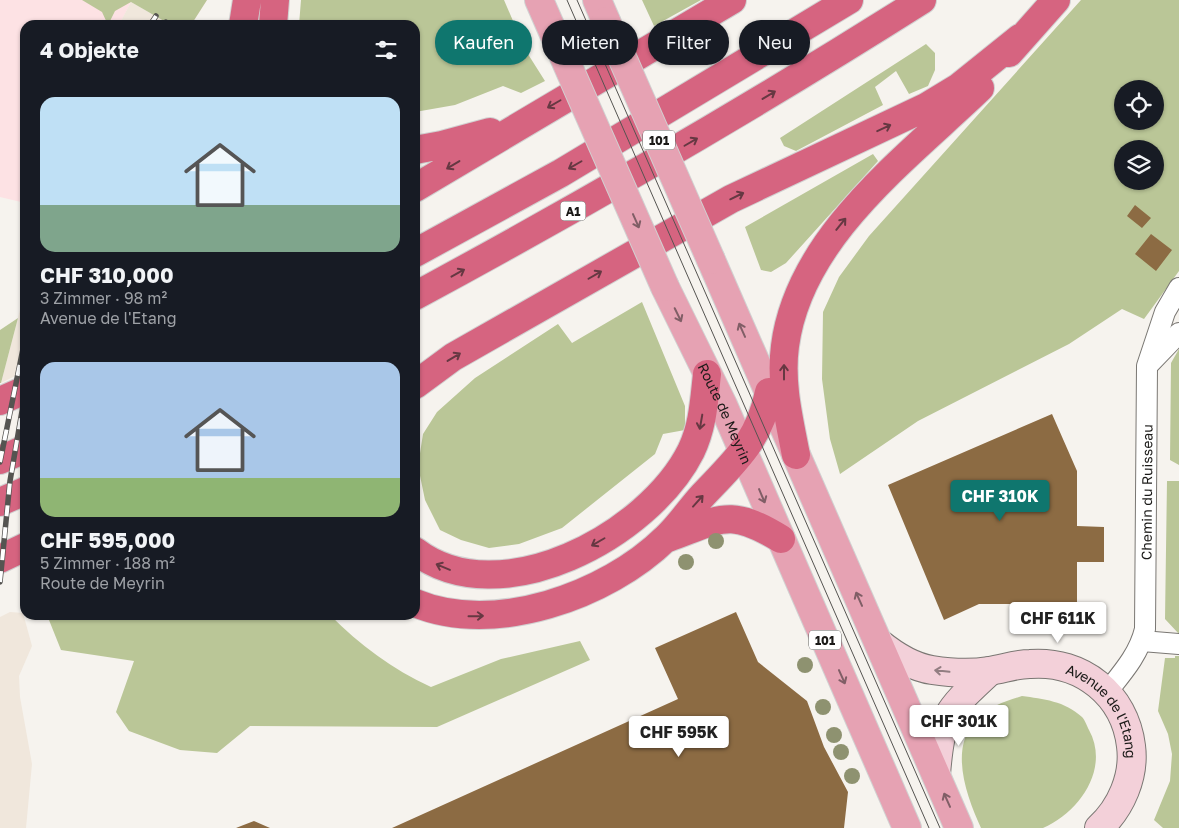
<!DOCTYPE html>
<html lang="de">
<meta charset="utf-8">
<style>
:root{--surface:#171b24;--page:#20242c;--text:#f1f3f6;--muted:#9ea1a6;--accent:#0f766e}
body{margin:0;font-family:"Golos Text",sans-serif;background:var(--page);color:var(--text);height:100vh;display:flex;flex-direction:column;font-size:19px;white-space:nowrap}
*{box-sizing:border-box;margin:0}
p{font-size:16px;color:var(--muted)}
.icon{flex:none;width:28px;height:28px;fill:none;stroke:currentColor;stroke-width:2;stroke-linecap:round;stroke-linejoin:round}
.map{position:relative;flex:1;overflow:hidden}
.details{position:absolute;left:20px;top:20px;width:400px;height:600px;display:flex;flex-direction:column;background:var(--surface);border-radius:15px;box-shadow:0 1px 4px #0004}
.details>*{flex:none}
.banner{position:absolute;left:435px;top:20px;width:475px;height:45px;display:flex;gap:10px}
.buttons{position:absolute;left:1114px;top:80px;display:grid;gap:10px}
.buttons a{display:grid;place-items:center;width:50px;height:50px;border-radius:50%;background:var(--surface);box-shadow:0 1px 4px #0004;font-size:25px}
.price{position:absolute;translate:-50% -42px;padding:0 11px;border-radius:5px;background:#fff;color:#222;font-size:16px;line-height:32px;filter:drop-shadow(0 1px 2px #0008)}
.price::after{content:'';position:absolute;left:50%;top:30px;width:15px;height:11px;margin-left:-8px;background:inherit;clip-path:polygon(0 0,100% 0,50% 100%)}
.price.on{background:var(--accent);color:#fff}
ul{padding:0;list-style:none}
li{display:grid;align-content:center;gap:10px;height:265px;padding:0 20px}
li span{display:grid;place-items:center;height:155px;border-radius:15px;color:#555}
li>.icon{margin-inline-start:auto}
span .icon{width:90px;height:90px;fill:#fffc;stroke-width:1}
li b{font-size:21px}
h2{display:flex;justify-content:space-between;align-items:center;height:60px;padding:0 20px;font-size:21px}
.pill{padding:0 18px;border-radius:22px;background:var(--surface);box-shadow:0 1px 4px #0004;font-size:18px;line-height:45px}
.pill.on{background:var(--accent);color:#fff}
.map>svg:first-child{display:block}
</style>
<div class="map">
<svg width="1179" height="828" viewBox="0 0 1179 828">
<rect width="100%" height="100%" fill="#f6f3ee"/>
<path fill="#fde2e4" d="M0 0H207L191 25 131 2 119 25H25V192L21 202 0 197Z"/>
<path fill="#f0e7dc" d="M131 2 171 25H119Z
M25 288V371L1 383 18 318Z
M10 612 23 613 32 646 19 676 20 697 32 764 26 828H0V617Z"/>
<path fill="#bac697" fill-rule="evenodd" d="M82 0H207L191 25H171L131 2 115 11 108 25 102 12Z
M301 0H504L526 51 545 81 521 93 503 86 455 105 415 112V25H299Z
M642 0H701L654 26Z
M1081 0H1179V271L1144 319 1122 309 1069 344 918 421 840 474 830 439 822 379 823 312 839 277 869 236ZM1122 89H1155V121H1122ZM1122 149H1155V181H1122Z
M926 44 935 53V70L928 86 909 94 896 71 875 87 883 105 796 151 784 146 780 138Z
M873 154 878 161 786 263 771 272 761 270 745 227Z
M642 302 685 406V430L663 434 655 454 562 528 519 544 489 548 461 540 440 530 425 500 418 466 423 434 437 412 475 378 558 324 572 343Z
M18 318 1 383H0V330Z
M1179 349V465L1170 460 1171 363Z
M1167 481H1179V634L1165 619Z
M47 615H330C360 645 392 669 431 687L501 659 580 641 590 660 437 727 250 726 217 753 180 750 129 731 116 712 134 661 61 650Z
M1175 656H1179V828H1163L1154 820 1170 781 1172 754 1168 734 1158 711 1165 658H1175Z
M1022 696C1043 699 1065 701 1082 717 1085 720 1087 726 1089 730 1110 768 1080 812 1043 828H981C967 797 948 748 977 719 989 706 1006 701 1022 696Z"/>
<path fill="#8c6b43" d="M1135 205 1151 218 1142 228 1127 216Z
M1151 234 1172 250 1156 271 1135 254Z
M1052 414 1077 471V526L1104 527V562H1077V604H979L944 620 888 485Z
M736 612 758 662 807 701 824 747 848 792 844 828H392L678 699 655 648Z
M254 821 270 828H236L241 826Z"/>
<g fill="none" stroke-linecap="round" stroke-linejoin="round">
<defs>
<g id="street">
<path d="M1150 363 1179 333"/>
<path d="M1142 641 1179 644"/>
<path id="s1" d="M1107 692C1123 672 1139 654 1145 629L1147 366 1165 312 1179 288"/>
</g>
<g id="secondary">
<path id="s2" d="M879 643C895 656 912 667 932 670 951 673 971 674 989 671 1003 669 1016 664 1030 664 1082 660 1125 695 1131 746 1135 776 1121 808 1099 828"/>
<path d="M936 774C941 715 947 711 990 671"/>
</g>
<g id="primary">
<path d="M539 0 560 48"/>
<path d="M597 0 606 21"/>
<path d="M711 260 959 828"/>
<path id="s3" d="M665 287 723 405 907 828"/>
</g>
<path id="highway" d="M243 25 247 0
M273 25 275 0
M1009 53 1056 0
M415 150 442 145 490 132
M415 188 732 0
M415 253 561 173 849 0
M415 296C587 203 756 105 922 0
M415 385 453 357 731 199 926 107 959 87 1020 38
M0 401 25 390
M796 455C789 419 780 383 785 346 799 237 906 159 980 88
M0 460 25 449
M0 502 25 491
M668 538C721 519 729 507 781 539
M415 551C500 616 649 535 691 451 703 426 704 401 707 374
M0 559 25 547
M415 603C494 636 607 596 666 538 680 525 690 509 703 495 736 460 759 441 769 392"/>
</defs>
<use href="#street" stroke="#7a7773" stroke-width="22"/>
<use href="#secondary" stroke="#7a7773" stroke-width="30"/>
<use href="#primary" stroke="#d1d1d1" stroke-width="30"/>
<use href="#highway" stroke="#d1d1d1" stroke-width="30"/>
<use href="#street" stroke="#fff" stroke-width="20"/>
<use href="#secondary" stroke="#f3d0d9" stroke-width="28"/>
<use href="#primary" stroke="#e6a2b3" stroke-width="28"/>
<use href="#highway" stroke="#d66480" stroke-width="28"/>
<path stroke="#555451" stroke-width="1" d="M567 0 929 828
M577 0 940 828"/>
<defs>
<path id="rail" d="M150 25 156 16
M165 25 166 22
M0 462 25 339
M0 582 10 481 25 394"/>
</defs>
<use href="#rail" stroke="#555451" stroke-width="5.5"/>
<use href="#rail" stroke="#fff" stroke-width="4" stroke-dasharray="11" stroke-linecap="butt"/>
<defs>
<path id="primary-bridge" d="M606 21 711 260
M560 48 665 287"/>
</defs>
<use href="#primary-bridge" stroke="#d1d1d1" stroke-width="30" stroke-linecap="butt"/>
<use href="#primary-bridge" stroke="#e6a2b3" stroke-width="28"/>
</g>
<g fill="#8e9270">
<circle cx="716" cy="541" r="8"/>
<circle cx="686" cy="562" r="8"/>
<circle cx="805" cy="665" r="8"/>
<circle cx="823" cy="707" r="8"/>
<circle cx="834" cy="735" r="8"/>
<circle cx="841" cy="752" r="8"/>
<circle cx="852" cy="776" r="8"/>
</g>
<defs><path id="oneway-shaft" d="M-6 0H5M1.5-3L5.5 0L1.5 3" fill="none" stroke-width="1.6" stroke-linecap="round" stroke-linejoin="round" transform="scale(1.25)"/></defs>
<g stroke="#663842">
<use href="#oneway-shaft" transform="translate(769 95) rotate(-31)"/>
<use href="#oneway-shaft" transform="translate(554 104) rotate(150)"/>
<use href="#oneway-shaft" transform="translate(884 128) rotate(-25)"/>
<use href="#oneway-shaft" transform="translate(691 142) rotate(-30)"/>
<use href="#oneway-shaft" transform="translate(453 165) rotate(149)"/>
<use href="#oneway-shaft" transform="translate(575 165) rotate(150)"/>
<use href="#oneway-shaft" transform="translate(737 196) rotate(-26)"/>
<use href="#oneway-shaft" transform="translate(841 224) rotate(-51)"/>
<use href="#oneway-shaft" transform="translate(458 273) rotate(-29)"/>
<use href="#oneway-shaft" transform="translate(595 275) rotate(-30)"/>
<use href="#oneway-shaft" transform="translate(454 357) rotate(-31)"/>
<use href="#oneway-shaft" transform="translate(784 372) rotate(-90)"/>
<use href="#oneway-shaft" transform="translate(701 422) rotate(100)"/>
<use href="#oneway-shaft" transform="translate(698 501) rotate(-48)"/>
<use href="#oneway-shaft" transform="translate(598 542) rotate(150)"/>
<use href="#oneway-shaft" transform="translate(443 567) rotate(-157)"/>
<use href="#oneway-shaft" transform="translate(476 616) rotate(-1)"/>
</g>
<g stroke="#805e66">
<use href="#oneway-shaft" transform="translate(636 221) rotate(66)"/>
<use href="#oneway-shaft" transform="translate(678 315) rotate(64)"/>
<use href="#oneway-shaft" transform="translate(742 330) rotate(-114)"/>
<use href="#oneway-shaft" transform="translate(762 496) rotate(67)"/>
<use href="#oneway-shaft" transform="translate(859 599) rotate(-114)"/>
<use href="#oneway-shaft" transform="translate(842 677) rotate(66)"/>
<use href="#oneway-shaft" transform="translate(947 800) rotate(-114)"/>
</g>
<use stroke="#927e82" href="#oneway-shaft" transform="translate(942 671) rotate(-174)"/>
<g text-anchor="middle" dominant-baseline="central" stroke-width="4" stroke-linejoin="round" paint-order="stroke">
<g fill="#fff" stroke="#5f5f5d" stroke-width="1">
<rect x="643" y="130.5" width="32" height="19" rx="4"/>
<rect x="560.5" y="201.5" width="25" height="19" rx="4"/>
<rect x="809" y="630.5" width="32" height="19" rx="4"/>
</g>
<g font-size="12" font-weight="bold" fill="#1b1a18">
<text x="659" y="140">101</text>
<text x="573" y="211">A1</text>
<text x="825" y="640">101</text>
</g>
<g font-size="14" fill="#1b1a18" stroke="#fff">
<text stroke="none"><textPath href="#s3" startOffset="140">Route de Meyrin</textPath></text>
<text stroke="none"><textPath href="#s1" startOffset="211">Chemin du Ruisseau</textPath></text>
<text stroke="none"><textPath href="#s2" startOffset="256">Avenue de l'Etang</textPath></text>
</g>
</g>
</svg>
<div class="buttons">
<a><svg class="icon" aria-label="locate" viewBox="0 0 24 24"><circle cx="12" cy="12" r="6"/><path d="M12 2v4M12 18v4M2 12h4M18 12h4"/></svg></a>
<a><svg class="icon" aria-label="layers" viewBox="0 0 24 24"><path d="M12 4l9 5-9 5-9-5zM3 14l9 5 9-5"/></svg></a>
</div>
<b class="price on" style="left:1000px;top:522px">CHF 310K</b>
<b class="price" style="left:1058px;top:644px">CHF 611K</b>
<b class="price" style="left:959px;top:747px">CHF 301K</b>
<b class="price" style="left:679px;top:758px">CHF 595K</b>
<div class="banner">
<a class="pill on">Kaufen</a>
<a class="pill">Mieten</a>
<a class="pill">Filter</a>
<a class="pill">Neu</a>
</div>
<section class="details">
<h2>4 Objekte<svg class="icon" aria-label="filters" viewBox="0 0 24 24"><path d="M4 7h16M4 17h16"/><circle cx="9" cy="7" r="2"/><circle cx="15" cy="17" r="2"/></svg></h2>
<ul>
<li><span style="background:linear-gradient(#bfe0f5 70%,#7fa58c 0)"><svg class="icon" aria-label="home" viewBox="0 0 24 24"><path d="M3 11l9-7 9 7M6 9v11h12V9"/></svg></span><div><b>CHF 310,000</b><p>3 Zimmer · 98 m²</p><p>Avenue de l'Etang</p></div></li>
<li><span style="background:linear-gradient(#a9c7e8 75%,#8fb573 0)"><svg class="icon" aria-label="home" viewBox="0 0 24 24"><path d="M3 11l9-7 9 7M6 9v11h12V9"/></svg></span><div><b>CHF 595,000</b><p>5 Zimmer · 188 m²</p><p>Route de Meyrin</p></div></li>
</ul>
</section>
</div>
